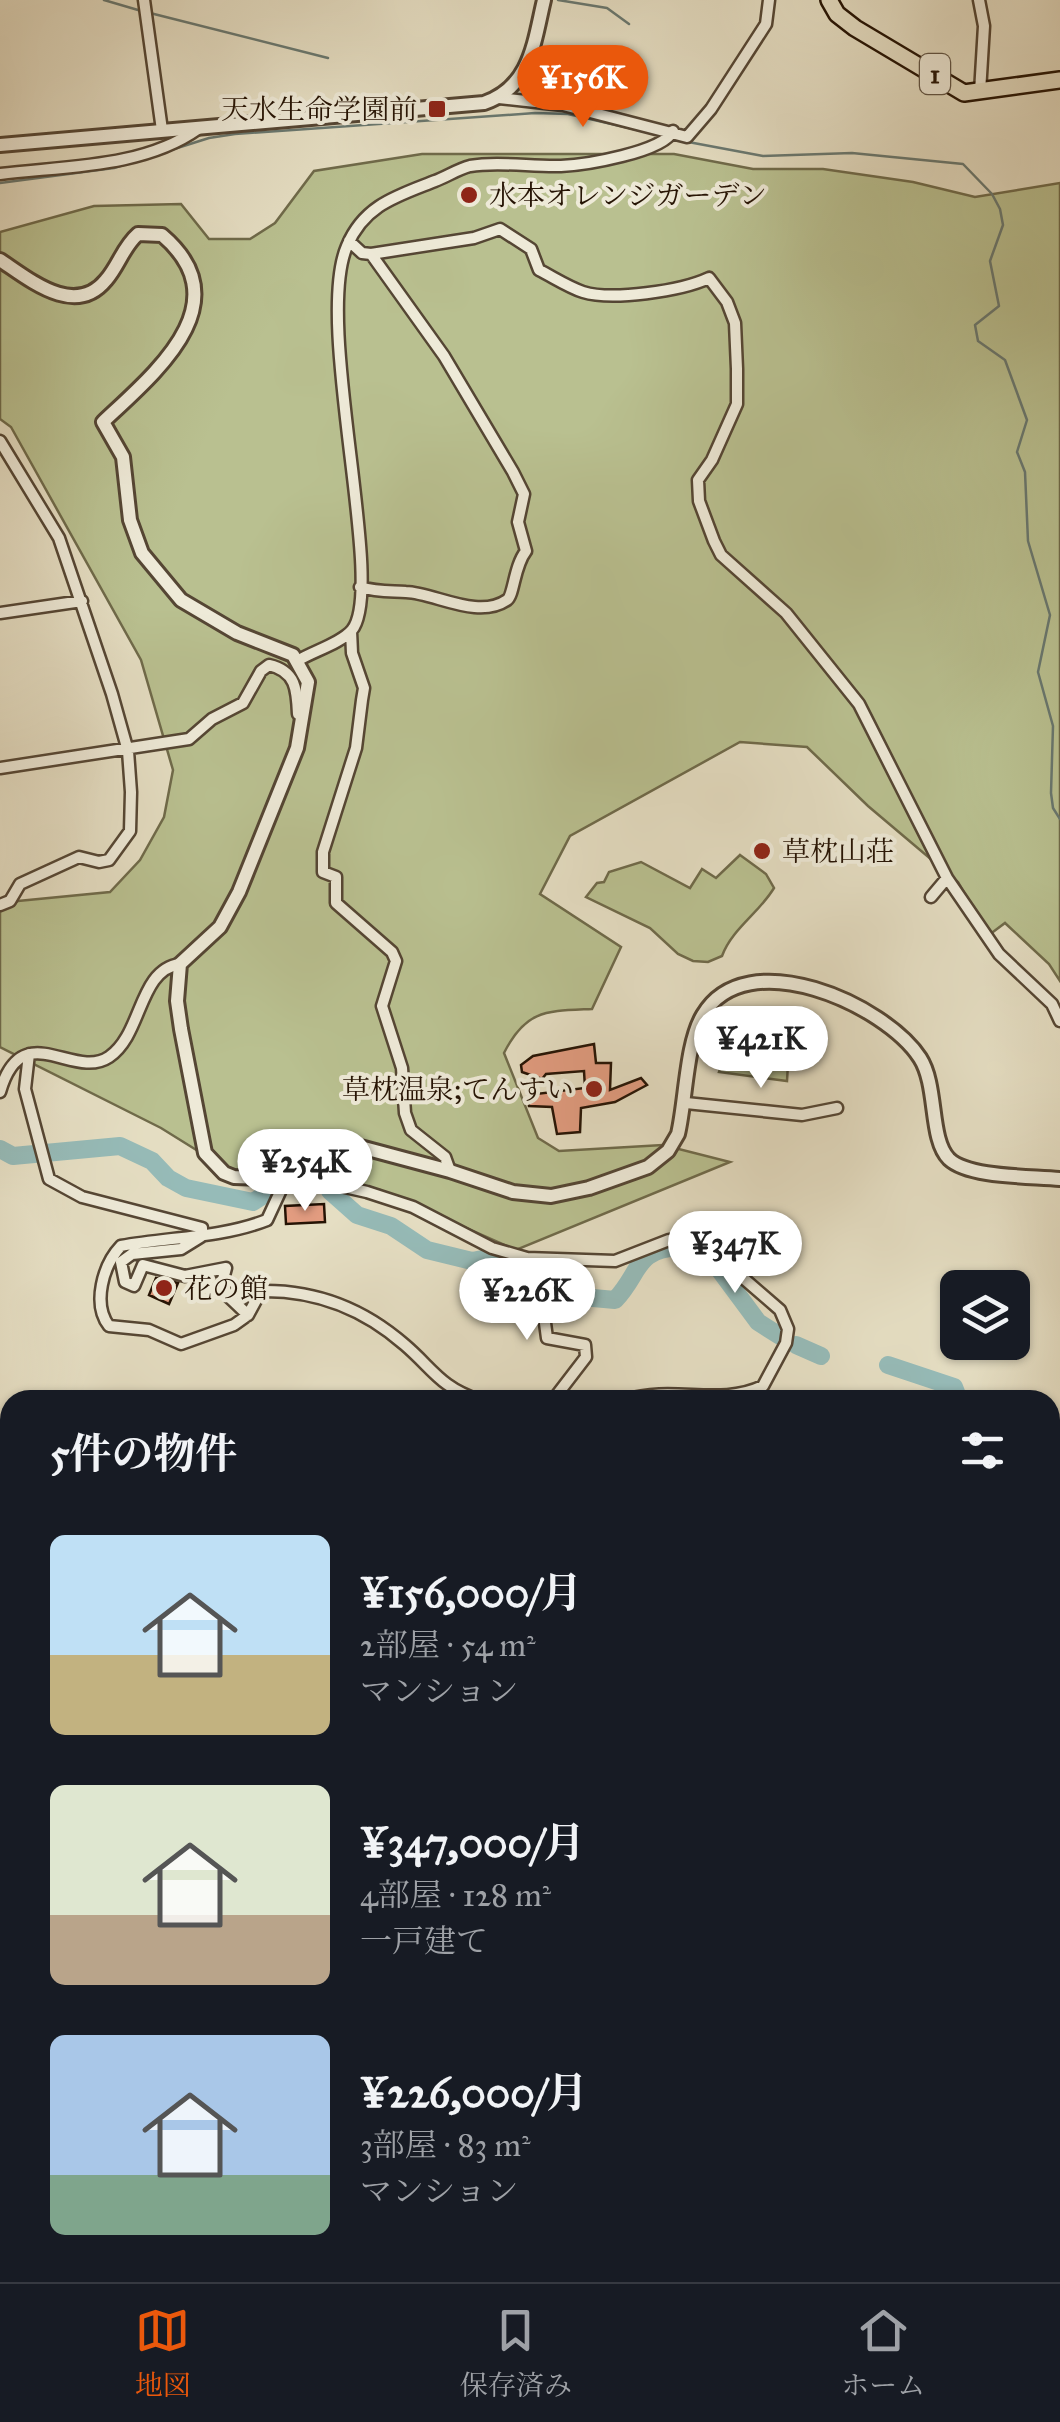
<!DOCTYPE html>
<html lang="ja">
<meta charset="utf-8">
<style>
:root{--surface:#171b24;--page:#20242c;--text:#f1f3f6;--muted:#9ea1a6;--line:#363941;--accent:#ea580c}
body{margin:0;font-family:"IM FELL Great Primer","Noto Serif JP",serif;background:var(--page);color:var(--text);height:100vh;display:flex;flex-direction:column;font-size:38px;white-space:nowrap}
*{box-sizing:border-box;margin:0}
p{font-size:32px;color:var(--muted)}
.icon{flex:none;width:55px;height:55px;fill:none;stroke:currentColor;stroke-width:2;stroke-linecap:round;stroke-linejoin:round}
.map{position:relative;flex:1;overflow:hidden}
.side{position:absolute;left:0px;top:1390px;width:1060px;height:892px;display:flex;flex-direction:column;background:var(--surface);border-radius:30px 30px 0 0;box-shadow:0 2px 8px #0004}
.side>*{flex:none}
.buttons{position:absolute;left:940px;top:1270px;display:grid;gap:20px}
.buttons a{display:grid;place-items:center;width:90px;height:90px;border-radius:15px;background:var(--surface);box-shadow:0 2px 8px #0004;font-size:50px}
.price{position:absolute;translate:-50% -85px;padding:0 22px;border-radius:35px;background:#fff;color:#222;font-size:32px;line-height:65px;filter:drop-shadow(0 2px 5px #0008)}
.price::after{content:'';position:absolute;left:50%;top:60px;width:30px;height:22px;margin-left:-15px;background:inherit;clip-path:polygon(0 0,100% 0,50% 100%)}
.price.active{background:var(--accent);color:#fff}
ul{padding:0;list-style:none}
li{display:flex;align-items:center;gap:30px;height:250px;padding:0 50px}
li span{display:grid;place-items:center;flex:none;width:280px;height:200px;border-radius:15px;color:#555}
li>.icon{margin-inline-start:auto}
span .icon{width:120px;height:120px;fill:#fffc;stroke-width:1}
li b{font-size:42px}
h2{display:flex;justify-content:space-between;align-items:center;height:120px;padding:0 50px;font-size:42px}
.dock{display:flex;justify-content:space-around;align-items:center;height:140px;border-top:2px solid var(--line);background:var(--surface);font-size:28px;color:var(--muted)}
.dock a{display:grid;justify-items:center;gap:5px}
.dock .active{color:var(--accent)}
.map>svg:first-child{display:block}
</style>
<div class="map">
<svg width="1060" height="2282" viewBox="0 0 1060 2282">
<rect width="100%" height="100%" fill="#e5dec3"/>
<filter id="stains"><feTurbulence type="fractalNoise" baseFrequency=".002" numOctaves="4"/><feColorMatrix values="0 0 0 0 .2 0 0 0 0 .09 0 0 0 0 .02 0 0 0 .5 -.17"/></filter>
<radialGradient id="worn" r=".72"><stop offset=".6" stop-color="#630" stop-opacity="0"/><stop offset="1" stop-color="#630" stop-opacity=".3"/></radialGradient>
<path fill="#b9c090" stroke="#6f6a4a" stroke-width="2.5" d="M422 154H674L753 169H823L913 182 975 197 1060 183V981L1049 964 1005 923 989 935 958 882 868 806 807 747 740 742 570 836 540 894 621 947 592 1009C547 1011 526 1009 504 1053L538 1138 559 1151 663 1145 730 1162 516 1250 380 1190 313 1175 227 1169 161 1128 0 1047V909L18 901 110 892 140 860 164 817 173 770 141 660 11 427 0 419V232L94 206 181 204 209 239H250L275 223 314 171Z
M740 855 766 874 774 888C759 913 732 929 722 956L708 962 693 961 678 954 650 928 586 897 597 883 604 882 609 872 641 862 690 888 702 869 716 878Z
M791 1011 787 1081 719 1072 737 1019Z
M1050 1768 1060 1773V1902H1050Z"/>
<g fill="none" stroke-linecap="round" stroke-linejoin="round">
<path stroke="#697870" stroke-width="2.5" d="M104 0 138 10
M558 0 607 8 629 24
M150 13 328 58
M683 141 763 156 852 153 963 164 992 194 1000 209 1003 225 990 261 999 306 975 325 978 341 1005 360 1027 420 1017 452 1025 472 1028 541 1050 615 1038 672 1053 726 1051 793 1053 808 1060 819
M0 183 114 168 209 138 235 134 535 113 568 114 646 132"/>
<path stroke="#96bbb8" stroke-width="18" d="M0 1149 13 1156 120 1146 152 1161 168 1178 186 1188 253 1202 275 1188
M330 1191 357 1215 391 1226 427 1250 472 1261 503 1255 522 1262 571 1296 615 1300C641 1273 634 1249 680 1247L718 1268 758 1322 780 1336
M796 1345 821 1356
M888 1365 954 1387 959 1400
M1050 1458 1060 1463
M0 1606 10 1608
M1050 1878H1060"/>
</g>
<path fill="#e29c80" stroke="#251304" stroke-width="2.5" d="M594 1044 596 1063H611L610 1090 641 1078 647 1085 615 1102 581 1108 580 1132 557 1134 552 1107 529 1106 528 1095 585 1088 584 1071 546 1074 542 1079 522 1072 521 1065 533 1056Z
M324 1204 325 1222 286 1224 285 1206Z
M156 1278 178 1283 169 1304 149 1295Z"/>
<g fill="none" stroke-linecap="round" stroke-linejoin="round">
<defs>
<path id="minor" d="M144 0 162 130
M979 0 984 26 980 92
M499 98 563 105 687 137 711 109 766 24 769 0
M0 174C65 166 143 168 198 129
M349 241 362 253 371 254
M0 441 59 538 112 694 128 751 131 792 130 831 109 860 99 862 79 857 20 884 10 901 0 905
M360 587C377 592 389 591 406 592 435 593 478 620 507 600 514 595 514 566 526 551L518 522 524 494 513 472 444 356 371 254 474 238 500 229 531 249 539 270C553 277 568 287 583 292 612 301 681 291 709 278L727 302 735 323 737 369V404L712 460 698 480 699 501 714 541 721 555 786 613 859 704 947 878
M0 613 82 601
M351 631 352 653 364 688 362 700 356 748 323 852V872L336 877V903L392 952 396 961 382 1006 402 1068 405 1113 411 1130 445 1157 450 1171
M299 660C314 651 341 643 352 630 387 587 313 324 347 246 364 205 397 196 435 181 446 177 458 169 470 166 498 161 532 167 561 166 585 165 663 152 673 131
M0 768 189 739 212 719 243 703 261 671 269 665C296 671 297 690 298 714
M931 897 947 878 999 954 1052 1004 1060 1021
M29 1054 25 1089 49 1179 82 1197 202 1228V1236L181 1249 132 1254 121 1262 125 1282 134 1286 143 1265 185 1276 226 1268 222 1283 229 1297 248 1315 261 1291C315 1290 364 1309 405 1345 433 1369 440 1387 479 1400
M0 1092C22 1015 73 1081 109 1057 143 1034 138 970 180 964
M686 1103 802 1115 837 1108
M527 1258V1269L543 1308 547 1338 585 1345 586 1357 553 1400
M248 1315 234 1325 181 1344 149 1330 109 1326C92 1304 103 1265 121 1246 170 1237 221 1238 267 1220L286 1179 314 1180 367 1192 413 1207 492 1248 527 1258 615 1261 669 1240 705 1245 780 1310 788 1329 786 1343 763 1386C718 1407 676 1385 625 1400
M1050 1514 1060 1519
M0 2059 10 2092
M42 2272V2282"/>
<path id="tertiary" d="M0 145 484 103C531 87 534 42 544 0
M0 260C30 280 75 318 106 280 119 265 123 247 138 234L162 235C242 303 155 373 103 422L123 457 130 520 142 553 181 600 237 633 293 655 308 682 297 748 239 892 220 927 180 964 177 1001 181 1029 205 1153 224 1173 234 1177 286 1179C294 1149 302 1138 334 1140L450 1171 513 1192 551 1196 589 1188 648 1167 668 1151 678 1134C686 1100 686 1043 703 1015 746 942 885 1004 920 1058 938 1086 929 1139 949 1159 969 1178 1032 1176 1060 1179"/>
<path id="primary" d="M829 0 837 14 855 28 964 93 1060 80"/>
</defs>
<use href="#minor" stroke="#554634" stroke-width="15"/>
<use href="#tertiary" stroke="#554634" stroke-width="18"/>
<use href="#primary" stroke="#251304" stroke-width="20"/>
<use href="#minor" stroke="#eeead8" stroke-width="10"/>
<use href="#tertiary" stroke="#eeead8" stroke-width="12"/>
<use href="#primary" stroke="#e5dec3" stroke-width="15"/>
</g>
<g fill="#8f2418" stroke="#eeead8" stroke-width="4">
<rect x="427" y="99" width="20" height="20" rx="5"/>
<circle cx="469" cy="195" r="10"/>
<circle cx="762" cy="851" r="10"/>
<circle cx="594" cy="1089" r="10"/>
<circle cx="164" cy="1288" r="10"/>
</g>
<g text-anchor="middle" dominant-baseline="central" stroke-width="8" stroke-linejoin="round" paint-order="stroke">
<rect fill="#eeead8" stroke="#615444" stroke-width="2.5" x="920" y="54" width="30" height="40" rx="8"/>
<g font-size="25" font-weight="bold" fill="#251304">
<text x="935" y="74">1</text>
</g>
<g font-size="28" fill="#251304" stroke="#eeead8" text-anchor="start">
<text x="417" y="109" text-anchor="end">天水生命学園前</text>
<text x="489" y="195">水本オレンジガーデン</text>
<text x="782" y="851">草枕山荘</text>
<text x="574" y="1089" text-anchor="end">草枕温泉;てんすい</text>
<text x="184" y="1288">花の館</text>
</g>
</g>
<rect width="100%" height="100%" filter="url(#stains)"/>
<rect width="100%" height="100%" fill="url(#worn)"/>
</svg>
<div class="buttons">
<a><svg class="icon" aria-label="layers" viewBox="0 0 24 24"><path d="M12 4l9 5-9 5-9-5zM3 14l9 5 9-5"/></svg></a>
</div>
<b class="price active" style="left:583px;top:130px">¥156K</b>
<b class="price" style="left:761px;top:1091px">¥421K</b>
<b class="price" style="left:305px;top:1214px">¥254K</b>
<b class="price" style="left:735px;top:1296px">¥347K</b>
<b class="price" style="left:527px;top:1343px">¥226K</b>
<section class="side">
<h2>5件の物件<svg class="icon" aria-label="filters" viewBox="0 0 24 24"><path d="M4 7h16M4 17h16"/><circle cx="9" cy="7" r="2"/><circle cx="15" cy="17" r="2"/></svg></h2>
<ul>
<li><span style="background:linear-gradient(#bfe0f5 60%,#c2b280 0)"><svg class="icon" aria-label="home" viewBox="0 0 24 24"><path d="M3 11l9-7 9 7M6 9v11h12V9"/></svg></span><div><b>¥156,000/月</b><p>2部屋 · 54 m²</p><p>マンション</p></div></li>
<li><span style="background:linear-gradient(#dfe7d0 65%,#b9a48a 0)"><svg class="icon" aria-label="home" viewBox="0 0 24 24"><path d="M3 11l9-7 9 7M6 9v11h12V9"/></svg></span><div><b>¥347,000/月</b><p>4部屋 · 128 m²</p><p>一戸建て</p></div></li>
<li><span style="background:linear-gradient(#a9c7e8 70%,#7fa58c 0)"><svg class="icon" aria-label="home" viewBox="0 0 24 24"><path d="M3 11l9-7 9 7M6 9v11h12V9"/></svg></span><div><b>¥226,000/月</b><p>3部屋 · 83 m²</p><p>マンション</p></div></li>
</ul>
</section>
</div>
<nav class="dock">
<a class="active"><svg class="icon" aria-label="map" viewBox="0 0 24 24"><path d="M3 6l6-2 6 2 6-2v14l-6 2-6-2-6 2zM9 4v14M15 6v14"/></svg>地図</a>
<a><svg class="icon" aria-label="saved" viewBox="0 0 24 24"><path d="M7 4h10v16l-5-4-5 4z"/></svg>保存済み</a>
<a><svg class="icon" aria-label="home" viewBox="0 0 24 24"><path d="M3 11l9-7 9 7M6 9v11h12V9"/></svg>ホーム</a>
</nav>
